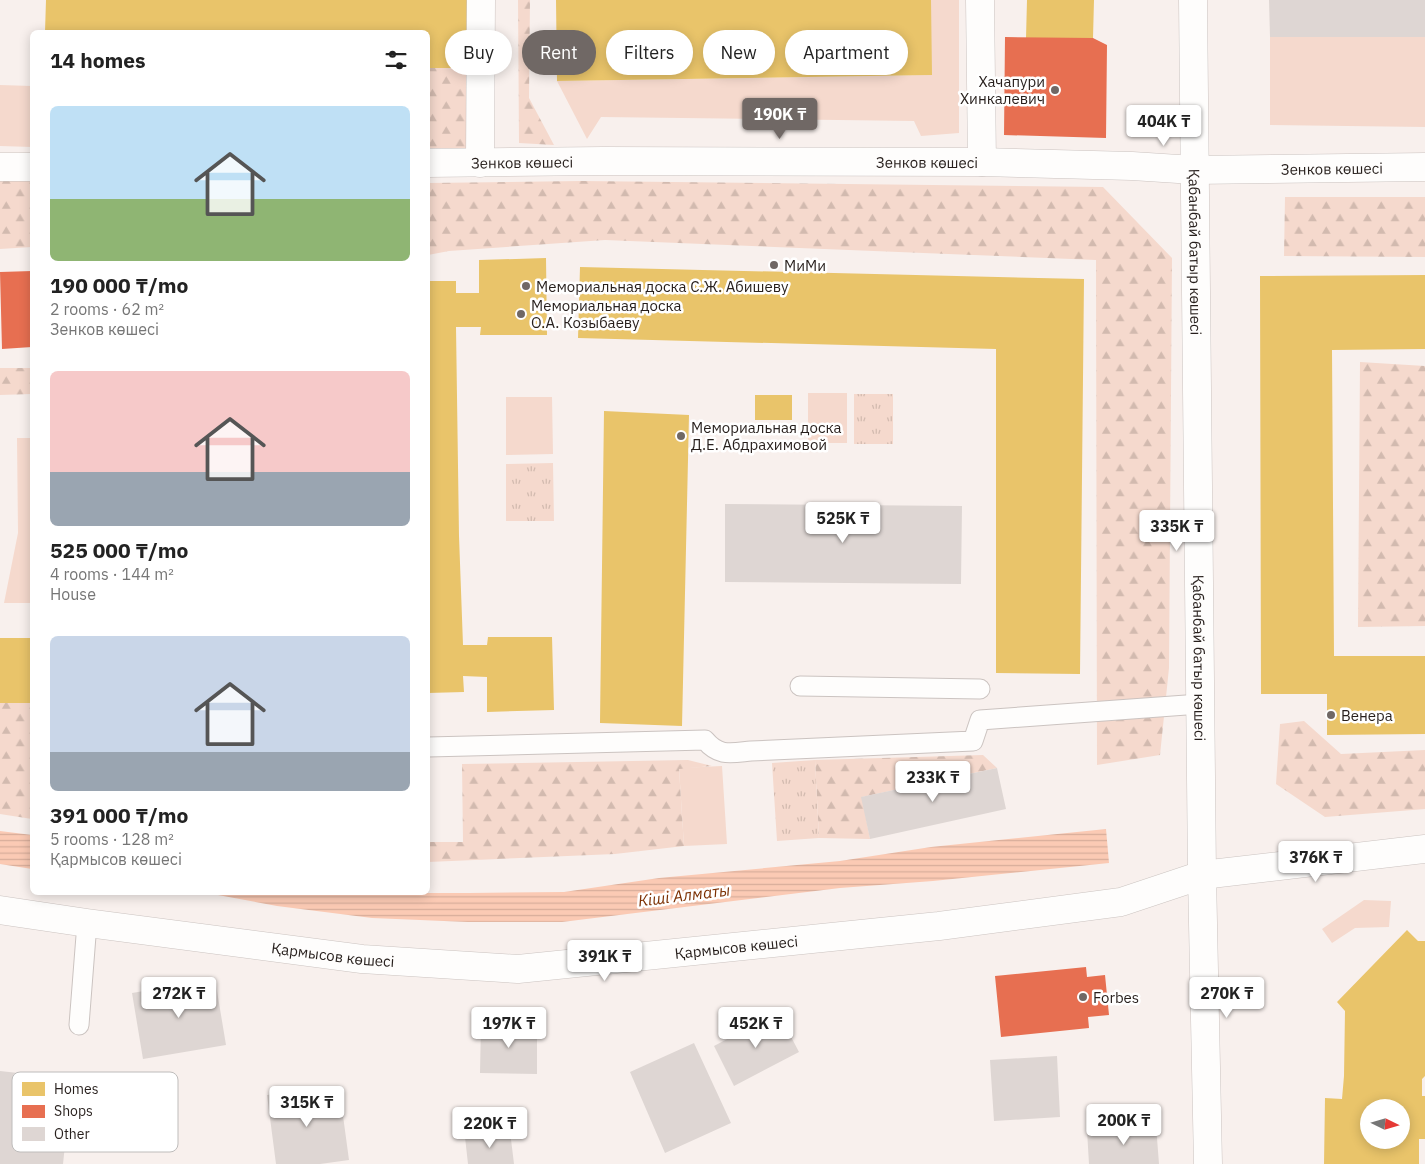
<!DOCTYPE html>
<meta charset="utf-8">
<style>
:root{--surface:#fff;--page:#f2f2f2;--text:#222;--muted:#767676;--accent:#706865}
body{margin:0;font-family:"IBM Plex Sans",sans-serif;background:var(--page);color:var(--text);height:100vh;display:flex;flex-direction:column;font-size:19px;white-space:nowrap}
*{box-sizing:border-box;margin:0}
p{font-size:16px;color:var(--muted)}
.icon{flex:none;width:28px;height:28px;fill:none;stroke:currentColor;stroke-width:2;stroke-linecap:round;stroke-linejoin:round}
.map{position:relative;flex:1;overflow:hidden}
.details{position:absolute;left:30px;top:30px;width:400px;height:865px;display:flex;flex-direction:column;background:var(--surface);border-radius:8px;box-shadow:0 2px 12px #0003}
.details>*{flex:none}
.guide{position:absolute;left:445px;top:30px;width:475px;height:45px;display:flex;gap:10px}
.needle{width:32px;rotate:95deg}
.tools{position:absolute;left:1360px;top:1099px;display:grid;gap:10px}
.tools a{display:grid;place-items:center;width:50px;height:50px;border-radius:50%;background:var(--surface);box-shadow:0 2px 12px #0003;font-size:25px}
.price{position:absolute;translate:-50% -42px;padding:0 11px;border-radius:5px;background:#fff;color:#222;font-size:16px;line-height:32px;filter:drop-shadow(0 1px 2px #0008)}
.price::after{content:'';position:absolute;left:50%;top:30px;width:15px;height:11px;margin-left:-8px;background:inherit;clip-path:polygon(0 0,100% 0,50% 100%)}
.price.on{background:var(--accent);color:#fff}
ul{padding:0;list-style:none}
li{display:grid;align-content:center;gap:10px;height:265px;padding:0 20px}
li span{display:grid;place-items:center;height:155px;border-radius:8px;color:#555}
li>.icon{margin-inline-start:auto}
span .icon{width:90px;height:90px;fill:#fffc;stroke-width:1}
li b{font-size:21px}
h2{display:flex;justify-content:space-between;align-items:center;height:60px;padding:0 20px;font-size:21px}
.chip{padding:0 18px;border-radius:22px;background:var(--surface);box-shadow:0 2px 12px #0003;font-size:18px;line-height:45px}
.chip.on{background:var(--accent);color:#fff}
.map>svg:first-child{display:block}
</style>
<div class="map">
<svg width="1425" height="1164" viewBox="0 0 1425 1164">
<defs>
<pattern id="forest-firs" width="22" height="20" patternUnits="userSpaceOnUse" patternTransform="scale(1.25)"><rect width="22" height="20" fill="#f5d9cd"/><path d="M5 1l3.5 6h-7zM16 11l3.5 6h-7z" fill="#d2baaf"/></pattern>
<pattern id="park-tufts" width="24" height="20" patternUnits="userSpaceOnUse" patternTransform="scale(1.25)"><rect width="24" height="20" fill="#f5d9cd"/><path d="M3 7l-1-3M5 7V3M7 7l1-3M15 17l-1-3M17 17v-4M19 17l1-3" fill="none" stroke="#d2baaf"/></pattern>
<pattern id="water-rules" width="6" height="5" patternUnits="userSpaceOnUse" patternTransform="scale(1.25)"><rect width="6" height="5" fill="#fbcab4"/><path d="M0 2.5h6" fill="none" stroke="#d7ad9a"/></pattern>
</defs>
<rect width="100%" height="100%" fill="#f8f0ed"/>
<path fill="#f5d9cd" d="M931 0H959V133L921 136 914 121 601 117 587 139 557 81 931 75Z
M1270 37H1425V127L1270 125Z
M0 85 32 86V147L0 146Z
M808 393H847V443H808Z
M506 397H552L553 454 506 455Z
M17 438H32V603H4L18 533Z
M722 766 727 844 684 846 679 768Z
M1364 900 1391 901 1389 927 1355 928 1332 943 1322 929Z"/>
<path fill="url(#forest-firs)" d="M518 0H530L529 98 554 145 519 143Z
M428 68H464L469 78 468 148H428Z
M0 181H32V247L0 249Z
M581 181 1103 187 1172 258 1169 668 1160 755 1097 765 1096 260 605 240 449 251 428 255V183Z
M1285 197H1425V257L1284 256Z
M1360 362 1425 366V626L1358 627Z
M0 368H32V394L0 395Z
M0 703H32V819L0 814Z
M1304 721 1341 754 1425 750V809L1325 817 1276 784 1280 724Z
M983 755 997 768 862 797 870 839 819 838 815 760Z
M688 760 712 766 679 769 684 846 615 854 428 862V842H463L462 764Z"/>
<path fill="url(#park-tufts)" d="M854 394H893V444H854Z
M553 463 554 521H506V464Z
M815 760 819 838 777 841 772 763Z"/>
<path fill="url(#water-rules)" d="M1106 829 1109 863 933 881 840 888 562 922H468L372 918 277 906 207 893H469L564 892 659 878 840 861 931 847Z
M0 831 32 835V869L0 864Z"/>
<path fill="#e9c46a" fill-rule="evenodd" d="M46 0H473L468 68H428V32H45Z
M556 0H931L932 75 557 81Z
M1027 0H1094L1093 38H1026Z
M546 258 547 335H480L481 327H456L459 536 463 645H487L488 637H552L554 710 487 712V677L463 676 464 692 428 693V281H456V293H479V260Z
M580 267 1084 279 1080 674 996 673V349L578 338Z
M1425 275V349L1332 350 1334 656H1425V734L1327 735V694H1261L1260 276Z
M755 395H792V420H755Z
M604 411 689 415 682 726 600 723Z
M0 638H32V703H0Z
M1407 930 1418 941H1425V1076L1422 1079V1096H1425V1139H1419V1164H1324L1325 1098 1342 1099 1344 1076 1345 1011 1337 1002ZM1369 1108H1401V1140H1369Z"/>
<path fill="#e76f51" d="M1005 37 1093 38 1107 45 1106 138 1004 135Z
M32 271V347L2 349 0 272Z
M1086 967 1087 977 1105 975 1109 1015 1088 1017 1089 1028 1001 1037 995 976Z"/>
<path fill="#ded6d3" d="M1269 0H1425V37H1270Z
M725 504 962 506 961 584 725 582Z
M997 768 1006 809 870 839 861 797Z
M215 979 226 1045 143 1059 132 993Z
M778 1012 799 1052 734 1086 714 1046Z
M481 1024 537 1025V1074L480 1073Z
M694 1043 731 1123 665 1153 630 1072Z
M1057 1056 1060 1117 994 1121 990 1060Z
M0 1071 72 1079 63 1164H0Z
M325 1087 327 1103 341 1101 349 1160 320 1164H276L267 1095Z
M1156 1125 1159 1164H1089L1087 1130Z
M510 1131 514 1164H468L465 1137Z"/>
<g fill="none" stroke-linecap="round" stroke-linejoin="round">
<defs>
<path id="service" d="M800 686 980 689
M428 747 705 740C719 757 731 753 751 751L973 741 980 720 1200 704
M79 1025 87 923"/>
<g id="minor">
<path d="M980 0 982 162"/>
<path id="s1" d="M428 163 604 161 982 162 1132 166 1194 170 1425 167"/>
<path d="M480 163 481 0"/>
<path d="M0 167H32"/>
</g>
<g id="tertiary">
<path id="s2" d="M1193 0 1202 875 1208 1164"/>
<path id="s3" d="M0 910 87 923 362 959 518 969 939 926 1121 902 1202 875 1425 849"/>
</g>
</defs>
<use href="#service" stroke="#cbc3c0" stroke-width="21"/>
<use href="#minor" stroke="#cbc3c0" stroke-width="29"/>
<use href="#tertiary" stroke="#cbc3c0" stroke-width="29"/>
<use href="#service" stroke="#fefdfc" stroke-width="19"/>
<use href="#minor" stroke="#fefdfc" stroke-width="28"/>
<use href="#tertiary" stroke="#fefdfc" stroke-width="28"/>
</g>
<g fill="#706865" stroke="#fff" stroke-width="2">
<circle cx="1055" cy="90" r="5"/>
<circle cx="774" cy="265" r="5"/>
<circle cx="526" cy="286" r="5"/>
<circle cx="521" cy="314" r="5"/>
<circle cx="681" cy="436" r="5"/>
<circle cx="1331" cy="715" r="5"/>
<circle cx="1083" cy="997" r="5"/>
</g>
<g text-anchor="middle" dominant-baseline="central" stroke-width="5" stroke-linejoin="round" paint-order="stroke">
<g font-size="15" fill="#271f1c" stroke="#fff" text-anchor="start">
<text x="1045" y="81" text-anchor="end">Хачапури<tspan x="1045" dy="17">Хинкалевич</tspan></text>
<text x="784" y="265">МиМи</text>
<text x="536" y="286">Мемориальная доска С.Ж. Абишеву</text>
<text x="531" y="305">Мемориальная доска<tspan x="531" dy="17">О.А. Козыбаеву</tspan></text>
<text x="691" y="427">Мемориальная доска<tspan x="691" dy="17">Д.Е. Абдрахимовой</tspan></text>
<text x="1341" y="715">Венера</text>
<text x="1093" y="997">Forbes</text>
</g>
<g font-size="15" fill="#271f1c" stroke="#fff">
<text stroke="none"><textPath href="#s1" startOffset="94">Зенков көшесі</textPath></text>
<text stroke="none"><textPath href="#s1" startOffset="499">Зенков көшесі</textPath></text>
<text stroke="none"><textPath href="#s1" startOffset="904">Зенков көшесі</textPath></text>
<text stroke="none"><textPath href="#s2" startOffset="252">Қабанбай батыр көшесі</textPath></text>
<text stroke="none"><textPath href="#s2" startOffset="658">Қабанбай батыр көшесі</textPath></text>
<text stroke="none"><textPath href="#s3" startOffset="741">Қармысов көшесі</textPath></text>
<text stroke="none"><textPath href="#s3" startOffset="336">Қармысов көшесі</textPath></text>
</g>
<g font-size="16" font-style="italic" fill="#7b2f01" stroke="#fff">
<text transform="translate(684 895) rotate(-7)">Кіші Алматы</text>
</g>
</g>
<rect x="12" y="1072" width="166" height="80" rx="8" fill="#fff" stroke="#bebcbb" stroke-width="1"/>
<rect x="22" y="1082" width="23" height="14" fill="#e9c46a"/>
<rect x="22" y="1105" width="23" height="13" fill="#e76f51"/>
<rect x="22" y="1127" width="23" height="14" fill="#ded6d3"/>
<g font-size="14" fill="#271f1c">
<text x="54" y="1094">Homes</text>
<text x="54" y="1116">Shops</text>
<text x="54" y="1139">Other</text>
</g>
</svg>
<div class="tools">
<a><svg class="needle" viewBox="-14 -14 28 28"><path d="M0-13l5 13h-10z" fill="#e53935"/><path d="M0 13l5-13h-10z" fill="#767676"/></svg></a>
</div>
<b class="price on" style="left:780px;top:140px">190K ₸</b>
<b class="price" style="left:1164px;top:147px">404K ₸</b>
<b class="price" style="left:843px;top:544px">525K ₸</b>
<b class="price" style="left:1177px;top:552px">335K ₸</b>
<b class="price" style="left:933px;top:803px">233K ₸</b>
<b class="price" style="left:1316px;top:883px">376K ₸</b>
<b class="price" style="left:605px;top:982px">391K ₸</b>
<b class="price" style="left:179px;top:1019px">272K ₸</b>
<b class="price" style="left:1227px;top:1019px">270K ₸</b>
<b class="price" style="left:509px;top:1049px">197K ₸</b>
<b class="price" style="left:756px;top:1049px">452K ₸</b>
<b class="price" style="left:307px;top:1128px">315K ₸</b>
<b class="price" style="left:1124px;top:1146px">200K ₸</b>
<b class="price" style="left:490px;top:1149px">220K ₸</b>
<div class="guide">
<a class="chip">Buy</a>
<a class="chip on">Rent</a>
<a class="chip">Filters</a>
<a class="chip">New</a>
<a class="chip">Apartment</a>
</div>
<section class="details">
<h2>14 homes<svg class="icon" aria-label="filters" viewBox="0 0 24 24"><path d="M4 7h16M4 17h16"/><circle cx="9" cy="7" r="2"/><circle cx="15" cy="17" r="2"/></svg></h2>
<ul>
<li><span style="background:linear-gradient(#bfe0f5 60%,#8fb573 0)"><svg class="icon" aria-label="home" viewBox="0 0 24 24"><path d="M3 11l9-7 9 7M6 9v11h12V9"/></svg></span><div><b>190 000 ₸/mo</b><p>2 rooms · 62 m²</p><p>Зенков көшесі</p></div></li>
<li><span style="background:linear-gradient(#f6c9c9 65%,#9aa5b1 0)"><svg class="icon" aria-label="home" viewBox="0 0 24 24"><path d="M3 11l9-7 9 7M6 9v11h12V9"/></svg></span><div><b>525 000 ₸/mo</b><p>4 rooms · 144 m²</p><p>House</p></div></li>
<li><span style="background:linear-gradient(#c9d6e8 75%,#9aa5b1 0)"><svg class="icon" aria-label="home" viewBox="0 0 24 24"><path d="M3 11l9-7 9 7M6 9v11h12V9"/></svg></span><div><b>391 000 ₸/mo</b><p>5 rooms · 128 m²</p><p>Қармысов көшесі</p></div></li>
</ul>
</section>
</div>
